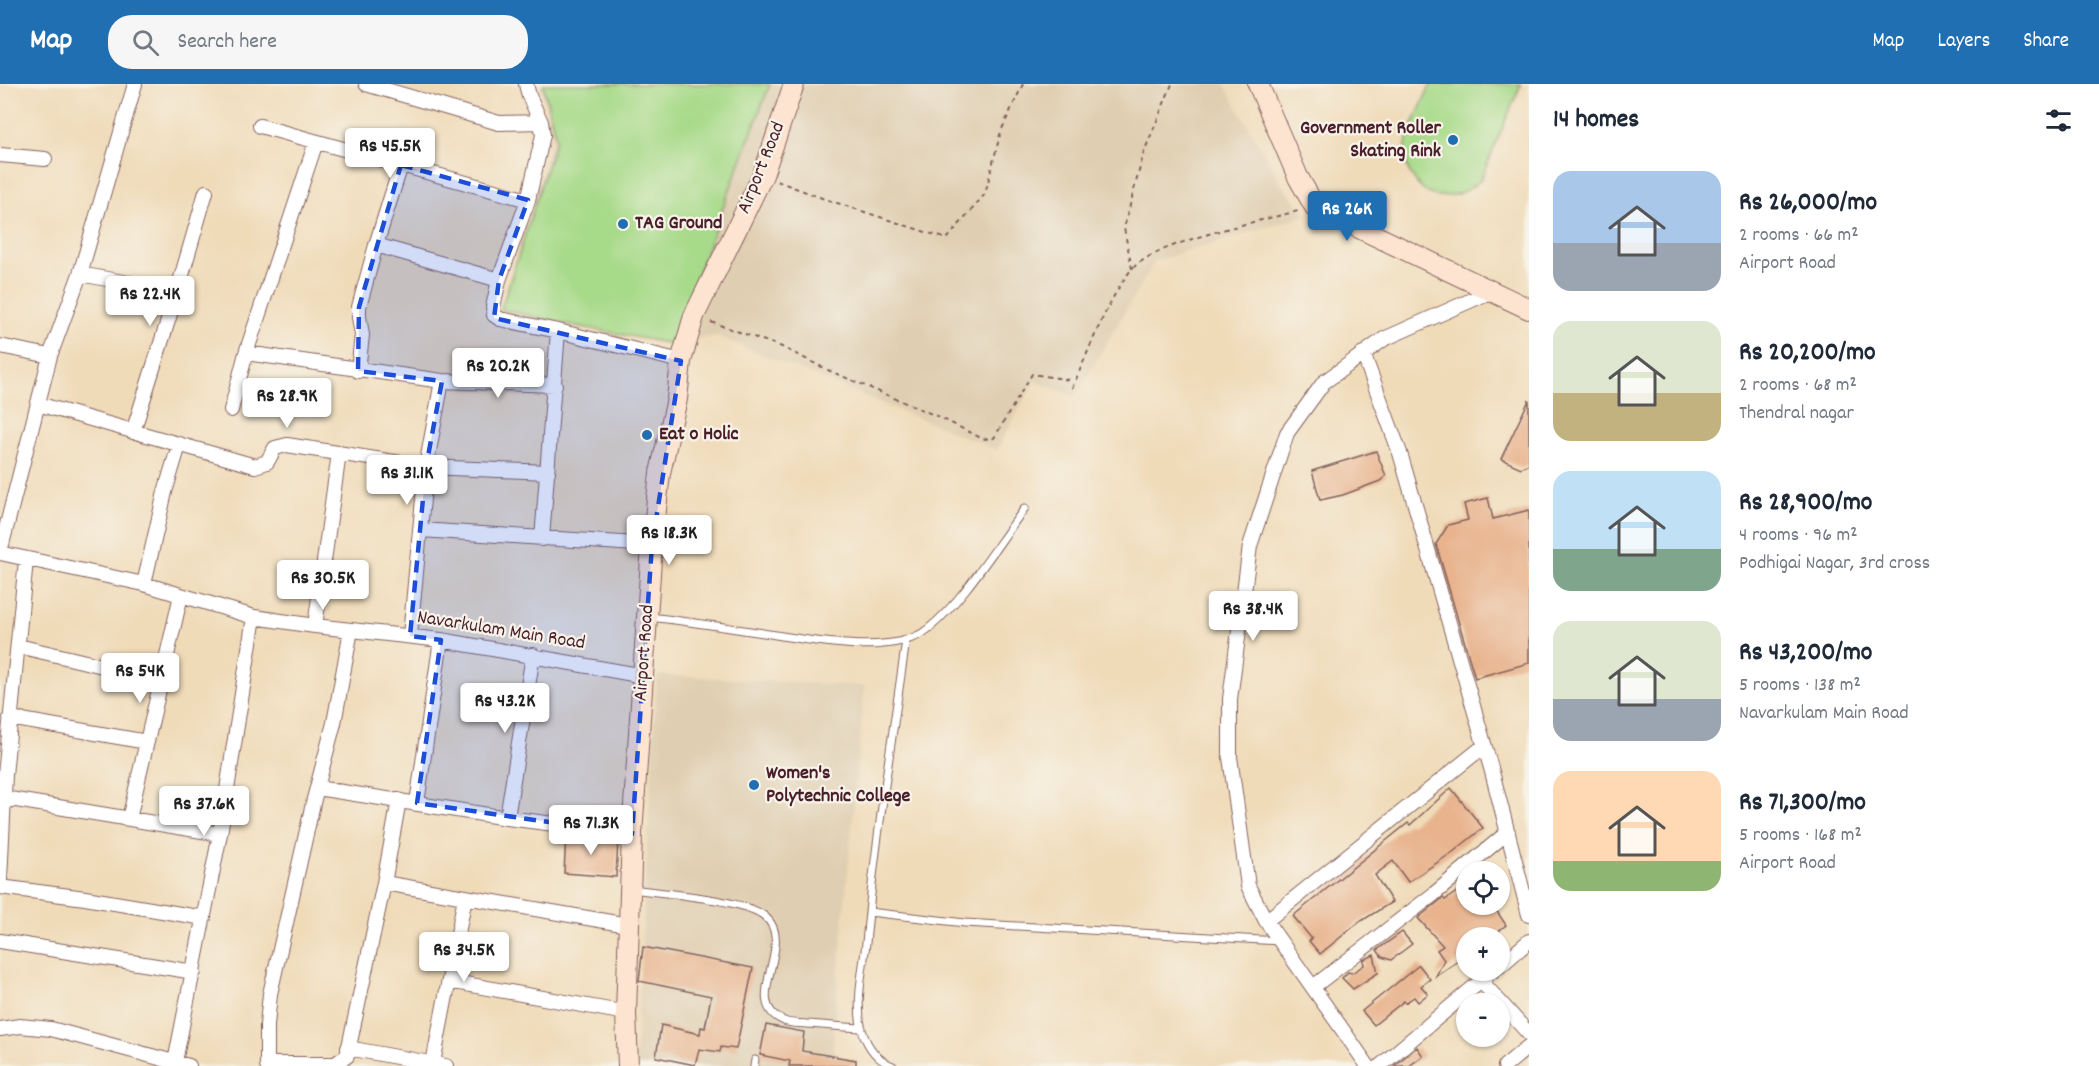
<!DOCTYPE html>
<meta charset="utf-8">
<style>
:root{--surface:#fff;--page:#f6f6f7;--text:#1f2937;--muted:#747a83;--accent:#1f6fb2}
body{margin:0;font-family:Dekko,sans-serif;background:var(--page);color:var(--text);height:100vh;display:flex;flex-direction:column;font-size:22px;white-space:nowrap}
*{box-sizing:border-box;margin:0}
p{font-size:20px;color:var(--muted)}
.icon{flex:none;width:33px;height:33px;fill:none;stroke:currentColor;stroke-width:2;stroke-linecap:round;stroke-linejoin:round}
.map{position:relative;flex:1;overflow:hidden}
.side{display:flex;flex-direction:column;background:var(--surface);width:570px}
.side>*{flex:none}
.buttons{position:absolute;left:1456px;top:777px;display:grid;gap:12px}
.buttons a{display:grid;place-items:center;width:54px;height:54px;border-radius:50%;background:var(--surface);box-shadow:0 2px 4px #0004;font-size:30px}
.price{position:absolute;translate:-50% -51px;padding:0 14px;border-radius:6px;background:#fff;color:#222;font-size:20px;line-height:39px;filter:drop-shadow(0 2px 3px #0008)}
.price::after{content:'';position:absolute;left:50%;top:36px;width:18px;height:14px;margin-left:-9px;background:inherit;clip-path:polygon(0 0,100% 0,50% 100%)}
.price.selected{background:var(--accent);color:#fff}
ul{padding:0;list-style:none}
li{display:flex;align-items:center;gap:18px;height:150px;padding:0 24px}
li span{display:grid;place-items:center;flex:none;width:168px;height:120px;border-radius:18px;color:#555}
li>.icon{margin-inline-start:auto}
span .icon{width:72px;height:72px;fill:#fffc;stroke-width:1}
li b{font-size:26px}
h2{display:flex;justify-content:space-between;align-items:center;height:72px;padding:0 24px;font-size:26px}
header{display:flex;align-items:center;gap:36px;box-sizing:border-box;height:84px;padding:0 30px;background:var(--accent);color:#fff}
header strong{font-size:28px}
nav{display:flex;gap:33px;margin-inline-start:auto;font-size:21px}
.search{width:420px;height:54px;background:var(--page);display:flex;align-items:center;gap:15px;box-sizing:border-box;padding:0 21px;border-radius:24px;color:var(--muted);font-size:22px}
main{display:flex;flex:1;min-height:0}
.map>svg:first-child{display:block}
</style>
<header>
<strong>Map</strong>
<div class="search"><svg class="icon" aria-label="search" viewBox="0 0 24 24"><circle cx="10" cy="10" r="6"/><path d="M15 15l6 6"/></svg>Search here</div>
<nav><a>Map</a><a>Layers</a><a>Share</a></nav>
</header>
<main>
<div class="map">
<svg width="1529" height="982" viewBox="0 0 1529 982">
<rect width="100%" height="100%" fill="#f7f3e8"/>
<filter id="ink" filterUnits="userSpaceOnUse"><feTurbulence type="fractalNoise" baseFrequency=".0167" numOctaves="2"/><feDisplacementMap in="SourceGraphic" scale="12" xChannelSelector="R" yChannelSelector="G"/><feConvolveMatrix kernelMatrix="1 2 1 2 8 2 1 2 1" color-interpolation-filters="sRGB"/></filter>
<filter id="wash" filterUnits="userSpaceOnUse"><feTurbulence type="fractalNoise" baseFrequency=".008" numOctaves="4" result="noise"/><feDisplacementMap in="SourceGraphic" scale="24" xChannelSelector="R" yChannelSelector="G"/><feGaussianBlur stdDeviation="1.35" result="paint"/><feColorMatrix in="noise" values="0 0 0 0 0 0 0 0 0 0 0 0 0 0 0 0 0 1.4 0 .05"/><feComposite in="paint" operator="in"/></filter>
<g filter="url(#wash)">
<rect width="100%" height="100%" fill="#f0dbb9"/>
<path fill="#dfceb1" d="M540 0H1224L1282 101 1307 131 1155 177 1075 312 1034 297 997 366 717 252 684 256 561 242 500 227 552 55Z
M657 591 865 602 834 940 833 966 846 976V982H635Z"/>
<path fill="#a7da89" stroke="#787c5a" stroke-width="1.5" d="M543 0H770L671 260 561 239 501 225 556 55Z
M1431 0H1521L1481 95C1470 106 1456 113 1440 112 1420 112 1402 83 1405 65 1408 49 1424 15 1431 0Z"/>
<g id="blocks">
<path fill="#e8b38d" d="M1529 316V380L1521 384 1501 375Z
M1376 367 1386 392 1380 397 1343 411 1320 416 1312 387Z
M1488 414 1493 435 1529 426V579L1475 594 1436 460 1448 441 1468 436 1464 420Z
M1451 704 1483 744 1453 768 1408 798 1393 777 1375 791 1392 818 1358 839 1320 870 1309 857 1312 855 1293 832 1408 739 1410 741Z
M566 751 618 757 616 793 564 789Z
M1461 805 1467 812V820H1492L1506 841 1490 854 1481 847 1474 854H1467V871L1436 892 1444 876 1437 866 1443 862 1418 834 1443 814 1445 816Z
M1402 848 1412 860 1391 876 1382 873 1377 866Z
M643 863 753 884 736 965 721 963 720 968 699 965 695 981 656 973 661 941 700 950 701 943 705 944 711 912 639 897Z
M1374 871 1378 889 1353 905 1342 894 1348 888 1352 889 1364 881 1363 876Z
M1419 881 1430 895 1421 902 1428 910 1418 918 1414 913 1405 919 1404 917 1374 941 1362 927Z
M766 941 804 948 802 967 856 976V982H789L790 977 760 971Z
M1417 963 1423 972 1409 982H1394Z"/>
</g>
</g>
<g filter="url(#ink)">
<use href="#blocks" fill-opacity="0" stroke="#84615d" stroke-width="1.5"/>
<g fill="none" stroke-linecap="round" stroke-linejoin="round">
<defs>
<path id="lane" d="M650 533C683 537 717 542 750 547 794 553 891 576 928 545 965 515 996 462 1025 424
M632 805C661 809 741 815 763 831 800 858 738 918 784 937 790 940 800 939 807 940 825 941 843 943 862 944
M869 828 965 839 1280 857
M754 982 755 976
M893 982C877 976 867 962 862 946 855 919 863 886 866 859 875 758 892 657 906 556"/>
<path id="street" d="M366 0 499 39 541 38
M526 0 529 12 541 38 543 51 528 116 499 196 493 223 494 231 500 235 558 247 681 277
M260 42 528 116
M0 71 45 75
M376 161 401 81
M80 190 177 208 133 348
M177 208 206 108
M0 262 50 272
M246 269 442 297 555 301
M1363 269 1400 369 1491 684 1529 831
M358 287 362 251 359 233V223L376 161 499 196
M38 320 255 382 267 378 275 364 287 361 426 383 548 388
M231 326 246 269 316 58
M420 446 652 461
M542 455 558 247
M0 468 50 272 80 190 135 0
M0 469 144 500 254 533 315 542 441 556 644 592
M144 500 165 408 179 361
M315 542 339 369
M410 552 426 383 442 297
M18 562 162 596
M10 634 147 658
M317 704 507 734 632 750
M4 714 220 750
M417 719 441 556
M507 734 533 571
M129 735 181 511
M0 796 5 691 26 476
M384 799 399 716
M0 803 85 814 204 834
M1266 837 1484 662
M0 857 194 888
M1500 882 1529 857
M449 897 626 929
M1481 897 1529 950
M1313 903 1434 810 1508 748
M0 945 20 942 51 945 189 982
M348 964 446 982
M175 978 220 750 254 533
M433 979 465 813
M267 980H335L347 972 384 799 628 841
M267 982V941L270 910 314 715 334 639 351 546
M1368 982 1266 837 1248 802 1230 673V615L1250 462 1287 349 1324 298 1384 255 1492 207
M1380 982 1494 886
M1505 982 1529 962"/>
<path id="secondary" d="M1258 0 1298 93 1315 123 1529 225
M628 982 626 929 632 750 652 461 660 389 677 315 681 277 694 232 763 91 794 0"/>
</defs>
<use href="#lane" stroke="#84615d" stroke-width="9"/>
<use href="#street" stroke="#84615d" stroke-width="16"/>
<use href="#secondary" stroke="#84615d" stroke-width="22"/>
<path stroke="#84615d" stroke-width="2" stroke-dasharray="4.5 4.5" stroke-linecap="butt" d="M777 97 822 114 947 155 985 110 1001 47 1023 0
M1132 185 1124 144 1144 68 1172 0
M711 238 782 263 830 287 939 333 983 355 994 354 1032 290 1070 296
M1072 304C1088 269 1108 214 1131 186 1155 158 1260 137 1298 127"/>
<use href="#lane" stroke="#fff" stroke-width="7"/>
<use href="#street" stroke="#fff" stroke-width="14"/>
<use href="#secondary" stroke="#fde4d1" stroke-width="20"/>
</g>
</g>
<path fill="#1d4ed8" fill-opacity="0.2" stroke="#1d4ed8" stroke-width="4.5" stroke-dasharray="12 8" stroke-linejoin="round" d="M401 81 528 116 499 196 494 234 681 277 652 461 632 750 417 719 441 556 410 552 426 383 442 297 358 287 359 223Z"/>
<g fill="#1f6fb2" stroke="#f7f3e8" stroke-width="2">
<circle cx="1453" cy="56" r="6"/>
<circle cx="623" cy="140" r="6"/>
<circle cx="647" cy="351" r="6"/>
<circle cx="754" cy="701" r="6"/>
</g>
<g text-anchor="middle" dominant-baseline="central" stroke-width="4.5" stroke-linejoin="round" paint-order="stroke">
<g font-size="20" font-weight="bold" fill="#4a1f2b" stroke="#f7f3e8" text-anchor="start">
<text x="1441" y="45" text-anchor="end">Government Roller<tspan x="1441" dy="23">Skating Rink</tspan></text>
<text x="635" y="140">TAG Ground</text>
<text x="659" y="351">Eat o Holic</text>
<text x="766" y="690">Women's<tspan x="766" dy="23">Polytechnic College</tspan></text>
</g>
<g font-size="20" fill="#4a1f2b" stroke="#f7f3e8">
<text transform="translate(762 84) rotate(-68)">Airport Road</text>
<text transform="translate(501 547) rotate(9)">Navarkulam Main Road</text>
<text transform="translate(645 569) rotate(-86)">Airport Road</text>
</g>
</g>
</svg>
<div class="buttons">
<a><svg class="icon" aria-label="locate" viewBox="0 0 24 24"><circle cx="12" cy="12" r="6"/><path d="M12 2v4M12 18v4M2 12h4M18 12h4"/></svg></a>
<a>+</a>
<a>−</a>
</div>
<b class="price" style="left:390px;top:95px">Rs 45.5K</b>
<b class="price selected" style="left:1347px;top:158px">Rs 26K</b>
<b class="price" style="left:150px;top:243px">Rs 22.4K</b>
<b class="price" style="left:498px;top:315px">Rs 20.2K</b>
<b class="price" style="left:287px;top:345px">Rs 28.9K</b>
<b class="price" style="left:407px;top:422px">Rs 31.1K</b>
<b class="price" style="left:669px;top:482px">Rs 18.3K</b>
<b class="price" style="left:323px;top:527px">Rs 30.5K</b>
<b class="price" style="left:1253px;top:558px">Rs 38.4K</b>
<b class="price" style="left:140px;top:620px">Rs 54K</b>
<b class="price" style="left:505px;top:650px">Rs 43.2K</b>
<b class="price" style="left:204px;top:753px">Rs 37.6K</b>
<b class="price" style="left:591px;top:772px">Rs 71.3K</b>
<b class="price" style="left:464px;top:899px">Rs 34.5K</b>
</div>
<section class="side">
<h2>14 homes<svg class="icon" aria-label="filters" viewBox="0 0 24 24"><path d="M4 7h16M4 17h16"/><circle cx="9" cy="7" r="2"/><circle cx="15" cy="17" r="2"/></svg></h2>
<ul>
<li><span style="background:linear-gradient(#a9c7e8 60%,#9aa5b1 0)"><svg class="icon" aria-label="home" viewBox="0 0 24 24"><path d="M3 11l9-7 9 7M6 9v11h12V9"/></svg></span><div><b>Rs 26,000/mo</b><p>2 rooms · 66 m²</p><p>Airport Road</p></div></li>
<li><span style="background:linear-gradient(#dfe7d0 60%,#c2b280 0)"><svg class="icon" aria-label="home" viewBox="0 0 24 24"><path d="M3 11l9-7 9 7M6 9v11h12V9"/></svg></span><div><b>Rs 20,200/mo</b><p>2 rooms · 68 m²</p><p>Thendral nagar</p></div></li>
<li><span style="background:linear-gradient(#bfe0f5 65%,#7fa58c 0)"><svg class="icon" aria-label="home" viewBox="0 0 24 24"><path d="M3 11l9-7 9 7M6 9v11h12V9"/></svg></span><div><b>Rs 28,900/mo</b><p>4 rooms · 96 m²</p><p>Podhigai Nagar, 3rd cross</p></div></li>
<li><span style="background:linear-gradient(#dfe7d0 65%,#9aa5b1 0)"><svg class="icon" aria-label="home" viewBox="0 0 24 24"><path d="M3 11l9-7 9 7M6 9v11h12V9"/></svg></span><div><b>Rs 43,200/mo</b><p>5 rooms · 138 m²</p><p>Navarkulam Main Road</p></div></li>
<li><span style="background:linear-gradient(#ffd9b3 75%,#8fb573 0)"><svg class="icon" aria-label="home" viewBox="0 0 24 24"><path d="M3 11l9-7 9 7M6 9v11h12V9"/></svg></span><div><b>Rs 71,300/mo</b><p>5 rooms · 168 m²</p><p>Airport Road</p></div></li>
</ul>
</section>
</main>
